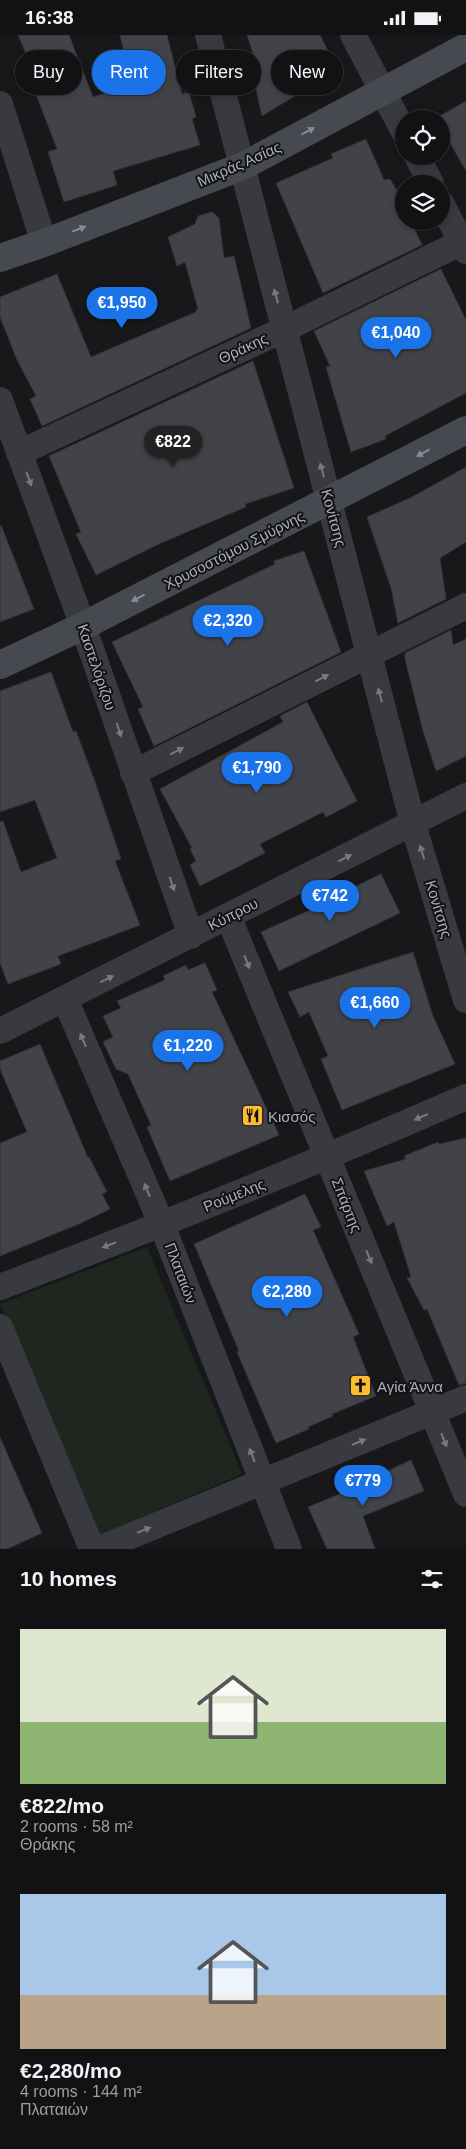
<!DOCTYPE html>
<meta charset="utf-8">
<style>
:root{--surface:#121214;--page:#1b1b1d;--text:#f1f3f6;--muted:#9c9ea0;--line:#313234;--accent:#1a73e8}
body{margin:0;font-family:Arial,sans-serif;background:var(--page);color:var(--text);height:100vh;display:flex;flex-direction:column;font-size:19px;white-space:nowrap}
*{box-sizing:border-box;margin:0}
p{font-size:16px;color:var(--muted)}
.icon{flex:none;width:28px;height:28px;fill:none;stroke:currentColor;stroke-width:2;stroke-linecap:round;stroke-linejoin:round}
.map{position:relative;height:1514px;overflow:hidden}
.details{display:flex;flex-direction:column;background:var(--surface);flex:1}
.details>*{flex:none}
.top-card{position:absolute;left:15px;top:15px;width:436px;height:45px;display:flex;gap:10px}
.tools{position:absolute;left:395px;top:75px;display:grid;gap:10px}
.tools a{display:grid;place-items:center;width:55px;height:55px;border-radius:50%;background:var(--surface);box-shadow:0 2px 8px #0003,0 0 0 1px var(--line);font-size:25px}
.price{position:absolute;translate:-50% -42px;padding:0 11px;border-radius:18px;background:var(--accent);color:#fff;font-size:16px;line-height:32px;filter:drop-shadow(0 1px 2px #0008)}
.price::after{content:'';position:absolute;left:50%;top:30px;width:15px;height:11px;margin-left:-8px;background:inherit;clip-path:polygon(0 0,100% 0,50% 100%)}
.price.active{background:#222;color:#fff}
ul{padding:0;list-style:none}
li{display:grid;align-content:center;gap:10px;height:265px;padding:0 20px}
li span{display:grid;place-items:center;height:155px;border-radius:0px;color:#555}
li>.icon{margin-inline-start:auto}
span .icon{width:90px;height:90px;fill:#fffc;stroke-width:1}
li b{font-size:21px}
h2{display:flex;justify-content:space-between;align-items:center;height:60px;padding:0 20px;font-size:21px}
.pill{padding:0 18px;border-radius:22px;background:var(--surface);box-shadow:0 2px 8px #0003,0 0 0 1px var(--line);font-size:18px;line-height:45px}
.pill.active{background:var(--accent);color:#fff}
.status{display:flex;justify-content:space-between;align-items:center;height:35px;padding:0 25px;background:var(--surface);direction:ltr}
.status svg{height:14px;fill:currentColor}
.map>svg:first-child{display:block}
</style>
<div class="status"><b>16:38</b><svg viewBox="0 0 49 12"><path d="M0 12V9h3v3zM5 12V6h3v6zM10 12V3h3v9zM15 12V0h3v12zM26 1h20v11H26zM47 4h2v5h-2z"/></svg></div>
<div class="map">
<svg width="466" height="1514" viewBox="0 0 466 1514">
<rect width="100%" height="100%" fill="#18181b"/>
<path fill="#1e261f" d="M147 1212 242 1439 94 1503 0 1269Z"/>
<path fill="#424348" stroke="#323237" d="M18 0H69L93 62 131 50 120 0H167L182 59 189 57 196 82 192 84 200 110 113 136 117 150 64 167 48 117 57 114 22 23 27 21Z
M247 0H320L339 38 306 54 262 81 249 23 254 22Z
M466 66V136L441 92V84L436 83Z
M366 104 384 145 390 144 404 167V186H411L422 210 323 258 276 148 333 123 331 119Z
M212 177 219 183 224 223 234 221 251 293 42 391 30 364 36 361 17 325 0 282V262L57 239 91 322 196 277V275L198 274 185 227 177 231 168 202 195 189 198 181Z
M441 234 466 285V358L385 401 386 404 351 417 326 332 330 331 314 296Z
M253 326 294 453 245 469 246 472 161 508 96 540 76 499 81 497 49 421Z
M466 432V507L440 523 446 564 398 588 391 553 367 482 410 463Z
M1 490 34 574 0 587V491Z
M304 516 341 617 154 711 138 674 143 672 112 607 275 529 274 526Z
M451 595 453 610 466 604V721L436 736 423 696 405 624V618Z
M51 637 73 697 76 696 94 744 121 824 115 826 140 890 58 921 61 929 8 949 0 928V787L3 786 21 837 57 823 35 765 0 777V656Z
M307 667 357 766 326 782 323 777 260 809 265 818 200 851 190 830 196 826 190 814 192 813 160 754 283 687 280 681Z
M381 839 400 878 279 936 261 897 310 875 308 871 335 858 336 861Z
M413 917 433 981 455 1029 342 1075 321 1024 328 1021 309 977 300 982 288 957Z
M205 928 217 955 212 957 279 1100 170 1146 147 1092 151 1090 128 1039 116 1034 103 1007 113 1002 103 981 121 973 117 966 165 945 163 941 186 930 188 935Z
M40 1009 88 1123 89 1122 107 1157 102 1159 110 1174 79 1189 0 1221V1108L27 1097 0 1034V1026Z
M466 1103V1348L459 1350 427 1274 424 1275 407 1243 411 1242 394 1187 387 1191 364 1136 406 1124 404 1121 438 1107 439 1109Z
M305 1159 321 1192 313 1195 359 1299 353 1302 376 1361 332 1379 333 1381 308 1392 309 1394 276 1408 237 1317 239 1316 194 1209Z
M0 1402 42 1498 7 1514H0Z
M411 1425 424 1456 363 1481 375 1514H327L308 1472 369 1447 368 1445Z"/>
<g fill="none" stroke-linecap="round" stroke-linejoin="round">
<path stroke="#393a40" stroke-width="26" d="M208 0 413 789 466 965
M353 0 404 97
M0 69 44 208
M417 121 431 149
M441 168 466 216
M0 365 83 591 191 901
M19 418 285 294 466 205
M133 738 466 571
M228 881 466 1459
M65 964 162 1190 289 1514
M0 996 466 761
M0 1252C157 1192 312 1129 466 1062
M0 1292 92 1514
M99 1514 466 1363"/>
<path stroke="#474950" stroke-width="28" d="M0 223 44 208 243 131 466 12
M0 630 83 591 466 395"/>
</g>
<defs><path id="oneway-solid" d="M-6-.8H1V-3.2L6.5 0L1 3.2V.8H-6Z" transform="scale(1.25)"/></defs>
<g fill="#878b96">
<use href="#oneway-solid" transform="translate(308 96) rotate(-28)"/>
<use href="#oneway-solid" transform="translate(79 194) rotate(-21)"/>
<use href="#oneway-solid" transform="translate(423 418) rotate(152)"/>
<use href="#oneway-solid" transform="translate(138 563) rotate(153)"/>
</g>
<g fill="#777a84">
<use href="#oneway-solid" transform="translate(276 261) rotate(-105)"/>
<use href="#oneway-solid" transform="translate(322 435) rotate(-105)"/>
<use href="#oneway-solid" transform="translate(29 444) rotate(70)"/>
<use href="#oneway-solid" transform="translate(322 643) rotate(-27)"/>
<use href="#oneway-solid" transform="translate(380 660) rotate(-105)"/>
<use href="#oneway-solid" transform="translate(119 695) rotate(71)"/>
<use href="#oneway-solid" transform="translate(177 716) rotate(-27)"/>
<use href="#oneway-solid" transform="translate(422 817) rotate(-107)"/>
<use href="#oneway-solid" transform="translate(345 823) rotate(-27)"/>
<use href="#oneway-solid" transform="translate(172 849) rotate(71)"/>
<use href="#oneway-solid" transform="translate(247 927) rotate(68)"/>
<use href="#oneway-solid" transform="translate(107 944) rotate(-26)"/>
<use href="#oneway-solid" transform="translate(83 1005) rotate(-113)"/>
<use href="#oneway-solid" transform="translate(421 1082) rotate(157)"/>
<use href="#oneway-solid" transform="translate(147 1155) rotate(-113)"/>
<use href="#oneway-solid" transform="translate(109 1210) rotate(159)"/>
<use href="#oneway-solid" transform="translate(369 1222) rotate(68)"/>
<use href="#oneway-solid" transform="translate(444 1405) rotate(68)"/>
<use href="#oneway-solid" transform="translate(359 1407) rotate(-22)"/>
<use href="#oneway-solid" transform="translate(252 1420) rotate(-111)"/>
<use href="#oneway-solid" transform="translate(144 1495) rotate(-22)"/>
</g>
<defs>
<symbol id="restaurant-square" viewBox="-11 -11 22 22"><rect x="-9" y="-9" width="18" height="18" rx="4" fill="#fcbc2f" stroke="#131316"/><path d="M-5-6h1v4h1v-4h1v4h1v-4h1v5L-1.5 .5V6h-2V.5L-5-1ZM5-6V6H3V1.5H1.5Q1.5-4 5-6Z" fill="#111"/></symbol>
<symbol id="church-square" viewBox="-11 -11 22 22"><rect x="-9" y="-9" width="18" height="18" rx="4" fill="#fcbc2f" stroke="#131316"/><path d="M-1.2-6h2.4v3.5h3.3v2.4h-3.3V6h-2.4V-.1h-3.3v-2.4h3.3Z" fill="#111"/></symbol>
</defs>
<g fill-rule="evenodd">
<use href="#restaurant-square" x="240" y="1068" width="25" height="25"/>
<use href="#church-square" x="348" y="1338" width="25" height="25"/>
</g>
<g text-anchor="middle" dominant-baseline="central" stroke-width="4" stroke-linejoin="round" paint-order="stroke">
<g font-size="15" fill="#aaafbb" stroke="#131316">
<text transform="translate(239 129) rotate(-24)">Μικράς Ασίας</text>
<text transform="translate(243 313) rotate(-25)">Θράκης</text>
<text transform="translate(334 483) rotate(75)">Κονίτσης</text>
<text transform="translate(234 515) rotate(-27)">Χρυσοστόμου Σμύρνης</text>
<text transform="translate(97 632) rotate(71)">Καστελόριζου</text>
<text transform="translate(439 874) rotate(73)">Κονίτσης</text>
<text transform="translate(233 879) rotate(-27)">Κύπρου</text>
<text transform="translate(234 1160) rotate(-22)">Ρούμελης</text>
<text transform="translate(347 1170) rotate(68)">Σπάρτης</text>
<text transform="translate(181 1238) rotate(69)">Πλαταιών</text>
</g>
<g font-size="15" fill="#aaafbb" stroke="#131316" text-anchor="start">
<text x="268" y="1081">Κισσός</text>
<text x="377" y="1351">Αγία Άννα</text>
</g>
</g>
</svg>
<div class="tools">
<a><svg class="icon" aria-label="locate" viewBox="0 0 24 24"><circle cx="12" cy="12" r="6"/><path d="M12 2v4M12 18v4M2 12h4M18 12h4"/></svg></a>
<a><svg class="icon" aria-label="layers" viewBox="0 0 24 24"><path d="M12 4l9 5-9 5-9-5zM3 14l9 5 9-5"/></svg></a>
</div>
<b class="price" style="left:122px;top:294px">€1,950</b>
<b class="price" style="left:396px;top:324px">€1,040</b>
<b class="price active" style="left:173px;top:433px">€822</b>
<b class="price" style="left:228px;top:612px">€2,320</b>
<b class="price" style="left:257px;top:759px">€1,790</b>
<b class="price" style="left:330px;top:887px">€742</b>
<b class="price" style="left:375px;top:994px">€1,660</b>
<b class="price" style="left:188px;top:1037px">€1,220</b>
<b class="price" style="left:287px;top:1283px">€2,280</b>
<b class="price" style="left:363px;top:1472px">€779</b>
<div class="top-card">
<a class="pill">Buy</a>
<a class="pill active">Rent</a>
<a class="pill">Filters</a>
<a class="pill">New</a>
</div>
</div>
<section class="details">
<h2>10 homes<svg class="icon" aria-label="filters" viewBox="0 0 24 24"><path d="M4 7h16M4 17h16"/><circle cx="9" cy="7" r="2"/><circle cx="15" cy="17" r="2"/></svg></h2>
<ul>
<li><span style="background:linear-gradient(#dfe7d0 60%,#8fb573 0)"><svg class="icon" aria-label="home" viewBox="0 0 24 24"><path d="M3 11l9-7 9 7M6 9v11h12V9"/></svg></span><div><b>€822/mo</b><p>2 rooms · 58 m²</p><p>Θράκης</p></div></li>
<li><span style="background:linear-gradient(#a9c7e8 65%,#b9a48a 0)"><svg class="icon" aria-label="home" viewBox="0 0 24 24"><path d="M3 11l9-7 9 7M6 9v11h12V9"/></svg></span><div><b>€2,280/mo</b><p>4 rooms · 144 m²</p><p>Πλαταιών</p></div></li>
</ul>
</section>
